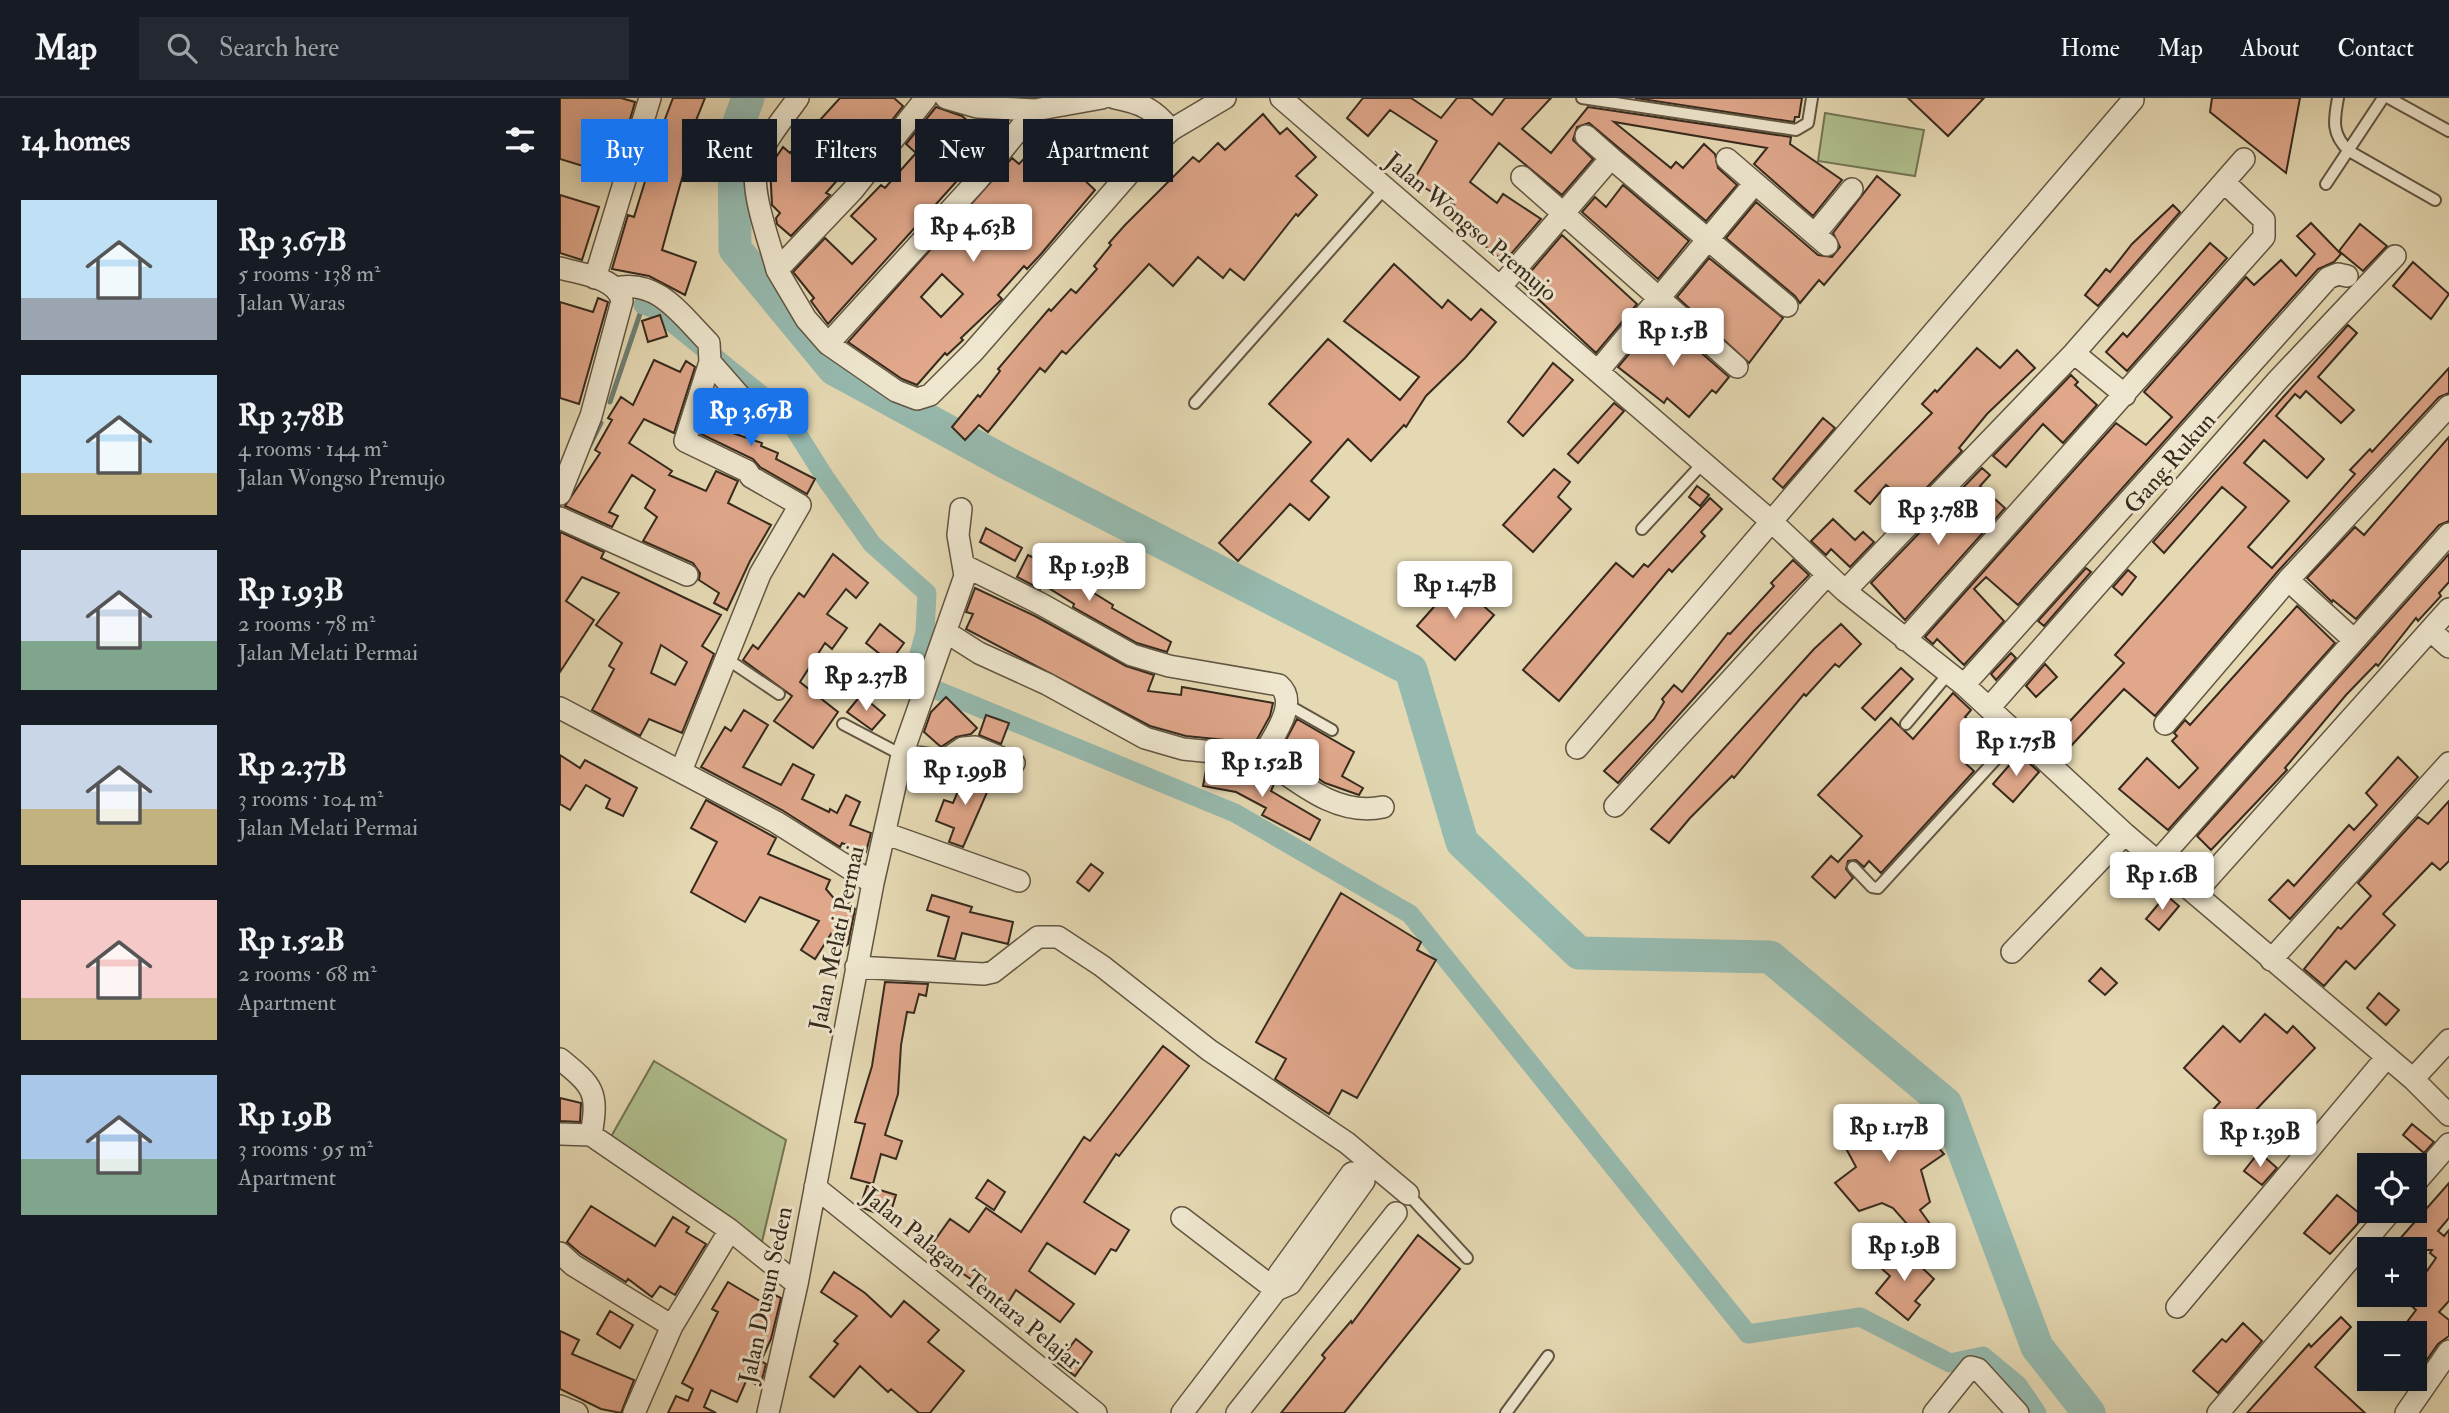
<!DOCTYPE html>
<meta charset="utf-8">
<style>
:root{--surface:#171b24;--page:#242831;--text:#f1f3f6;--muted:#9ea1a6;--line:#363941;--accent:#1a73e8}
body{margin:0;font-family:"IM FELL Double Pica",serif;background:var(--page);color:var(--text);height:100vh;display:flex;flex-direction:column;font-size:26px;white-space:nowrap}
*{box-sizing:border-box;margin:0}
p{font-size:23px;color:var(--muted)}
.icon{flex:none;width:38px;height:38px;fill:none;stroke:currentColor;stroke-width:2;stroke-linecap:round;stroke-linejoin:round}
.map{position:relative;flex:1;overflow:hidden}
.panel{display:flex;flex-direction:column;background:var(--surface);width:560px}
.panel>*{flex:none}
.top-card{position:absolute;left:21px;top:21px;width:665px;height:63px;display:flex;gap:14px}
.fabs{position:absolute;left:1797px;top:1055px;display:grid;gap:14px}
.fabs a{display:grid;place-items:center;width:70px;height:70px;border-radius:0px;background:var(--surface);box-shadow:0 4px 18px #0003;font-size:35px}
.price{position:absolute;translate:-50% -60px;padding:0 16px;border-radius:7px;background:#fff;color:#222;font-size:23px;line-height:46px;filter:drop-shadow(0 2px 4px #0008)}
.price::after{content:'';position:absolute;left:50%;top:42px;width:21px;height:16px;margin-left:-10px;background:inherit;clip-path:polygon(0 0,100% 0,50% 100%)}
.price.current{background:var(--accent);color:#fff}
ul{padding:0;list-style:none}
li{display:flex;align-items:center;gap:21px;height:175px;padding:0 21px}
li span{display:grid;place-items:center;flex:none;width:196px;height:140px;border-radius:0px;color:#555}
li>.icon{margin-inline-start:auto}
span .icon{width:84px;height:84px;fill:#fffc;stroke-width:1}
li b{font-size:30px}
h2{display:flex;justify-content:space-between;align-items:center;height:84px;padding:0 21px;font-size:30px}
.pill{padding:0 24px;border-radius:0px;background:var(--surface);box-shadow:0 4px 18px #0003;font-size:24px;line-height:63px}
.pill.current{background:var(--accent);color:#fff}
header{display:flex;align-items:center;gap:42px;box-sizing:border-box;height:98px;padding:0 35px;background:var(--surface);border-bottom:2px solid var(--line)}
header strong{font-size:33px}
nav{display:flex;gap:38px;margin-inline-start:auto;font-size:24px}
.search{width:490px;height:63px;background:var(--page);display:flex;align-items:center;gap:18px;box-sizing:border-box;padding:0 24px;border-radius:0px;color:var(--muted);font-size:26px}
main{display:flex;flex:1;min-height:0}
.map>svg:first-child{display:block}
</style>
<header>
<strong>Map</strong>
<div class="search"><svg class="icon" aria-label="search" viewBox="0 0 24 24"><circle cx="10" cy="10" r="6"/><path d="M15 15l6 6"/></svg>Search here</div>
<nav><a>Home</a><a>Map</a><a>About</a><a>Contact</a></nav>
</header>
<main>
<section class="panel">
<h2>14 homes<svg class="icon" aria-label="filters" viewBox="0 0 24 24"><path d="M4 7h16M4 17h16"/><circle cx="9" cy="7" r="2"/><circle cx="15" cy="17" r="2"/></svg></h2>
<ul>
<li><span style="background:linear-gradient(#bfe0f5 70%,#9aa5b1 0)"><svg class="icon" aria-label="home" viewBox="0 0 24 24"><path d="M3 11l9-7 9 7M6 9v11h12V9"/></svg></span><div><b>Rp 3.67B</b><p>5 rooms · 138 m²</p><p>Jalan Waras</p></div></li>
<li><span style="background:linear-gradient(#bfe0f5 70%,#c2b280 0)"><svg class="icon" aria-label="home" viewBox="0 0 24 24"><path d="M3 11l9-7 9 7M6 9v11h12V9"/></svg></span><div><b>Rp 3.78B</b><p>4 rooms · 144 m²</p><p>Jalan Wongso Premujo</p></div></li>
<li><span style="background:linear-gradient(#c9d6e8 65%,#7fa58c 0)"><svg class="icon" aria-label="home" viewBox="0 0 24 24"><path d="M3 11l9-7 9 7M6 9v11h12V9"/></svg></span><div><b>Rp 1.93B</b><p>2 rooms · 78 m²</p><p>Jalan Melati Permai</p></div></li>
<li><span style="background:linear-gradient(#c9d6e8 60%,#c2b280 0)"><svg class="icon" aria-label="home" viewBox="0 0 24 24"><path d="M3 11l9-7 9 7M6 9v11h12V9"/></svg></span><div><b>Rp 2.37B</b><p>3 rooms · 104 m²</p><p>Jalan Melati Permai</p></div></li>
<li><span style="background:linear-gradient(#f6c9c9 70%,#c2b280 0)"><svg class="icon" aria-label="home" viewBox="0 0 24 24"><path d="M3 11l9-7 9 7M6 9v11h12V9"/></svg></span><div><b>Rp 1.52B</b><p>2 rooms · 68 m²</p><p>Apartment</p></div></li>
<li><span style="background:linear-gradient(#a9c7e8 60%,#7fa58c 0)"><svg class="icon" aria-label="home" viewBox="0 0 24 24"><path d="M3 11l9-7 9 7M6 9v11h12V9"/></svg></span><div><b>Rp 1.9B</b><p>3 rooms · 95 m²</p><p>Apartment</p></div></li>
</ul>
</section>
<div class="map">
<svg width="1889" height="1315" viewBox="0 0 1889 1315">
<rect width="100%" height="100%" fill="#e5d9b3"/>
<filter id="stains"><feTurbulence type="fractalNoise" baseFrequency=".00286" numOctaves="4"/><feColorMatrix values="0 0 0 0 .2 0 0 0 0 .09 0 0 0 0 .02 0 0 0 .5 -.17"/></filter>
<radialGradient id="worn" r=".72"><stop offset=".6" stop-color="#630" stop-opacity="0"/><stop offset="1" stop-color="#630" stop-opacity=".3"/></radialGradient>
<path fill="#b1c08f" stroke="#747556" stroke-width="2" d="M1265 15 1364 32 1355 78 1258 63Z
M94 963 226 1042 200 1152 48 1044Z"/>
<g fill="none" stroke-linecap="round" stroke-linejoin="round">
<path stroke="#708075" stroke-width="5" d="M50 304 83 207
M30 347 41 325"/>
<path stroke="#96baaf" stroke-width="19" d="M83 207 95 211 225 316 266 381 312 446 367 495 365 534 352 582 675 715 850 816 1188 1236 1300 1219 1390 1265 1423 1258 1458 1287 1477 1315"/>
<path stroke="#96baaf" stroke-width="33" d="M188 0 174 38 175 151 274 271 443 363 851 572 902 744 1019 855 1210 859 1386 1006 1477 1249 1529 1315"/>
</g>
<path fill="#e0a78b" stroke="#362a1d" stroke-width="2" fill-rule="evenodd" d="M0 0H61L75 4 69 25 64 24 46 75 0 61Z
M113 0H145L135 25 144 28 134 55 137 56 132 75 124 73 102 152 136 164 125 197 89 178 52 171 68 117 74 119 91 64 89 63Z
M280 0H334L343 8 291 74 287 71 266 95 270 97 231 138 217 126 216 120 220 115 212 107 210 68 223 49 230 55Z
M803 0H851L881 20 897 0H911L932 17 945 0H991L962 31 991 55 1028 9 1231 39 1230 46 1282 82 1253 118 1194 66 1207 50 1054 24 1111 70 1116 64 1123 70 1144 46 1155 56 1158 70 1177 87 1146 123 1029 25 1017 29 1013 42 1033 61 1002 97 939 45 910 84 937 105 943 96 981 121 944 164 887 115 894 107 853 83 877 43 830 12 808 38 787 20Z
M1075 0H1242L1239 19H1235L1234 24Z
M1348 0H1424L1388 38Z
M1652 0H1740L1726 75 1650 14Z
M376 9 402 18 432 44 268 226 251 203 254 200 233 174 265 140 292 166 316 141 291 118 321 87 325 90 356 55 346 46Z
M703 16 720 36 727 30 756 59 736 78 757 97 738 118 736 116 684 182 670 171 663 180 638 159 613 188 589 166 506 256 502 253 485 274 480 270 428 334 419 327 405 342 392 329 418 297 420 299 440 273 438 271 489 211 491 213 511 191 516 195 537 171 534 168 551 147 549 145 565 127 633 59 639 64 658 45 665 52Z
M496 28 574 34 570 54 563 62 544 59 545 53 497 50Z
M482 42 535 92 481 156 467 171 464 168 438 197 442 201 401 240 403 242 387 257 385 255 357 287 342 281 288 244 452 60 459 66ZM382 176 403 196 381 219 361 199Z
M1317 78 1340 97 1264 187 1259 182 1240 205 1235 198 1166 140 1196 104 1258 157 1272 159 1280 149 1273 135Z
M1063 87 1129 143 1098 181 1022 114 1035 99 1046 109Z
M0 97 39 109 22 162 0 155Z
M1613 107 1620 114 1538 208 1525 197 1546 171 1550 174 1572 146Z
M1751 125 1781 156 1774 164 1758 171 1458 507 1426 479 1414 491 1444 523 1404 567 1377 541 1373 546 1365 539 1556 325 1586 347 1612 319 1584 294 1686 179 1694 187 1721 162 1736 178 1755 156 1737 138Z
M1800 126 1827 148 1803 173 1779 153Z
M1002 137 1077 206 1036 255 961 185Z
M1650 145 1667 160 1567 273 1546 254 1563 235 1567 239Z
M1149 160 1223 220 1189 265 1117 199Z
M1853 164 1889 196 1871 221 1833 188Z
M834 166 882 210 888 202 911 222 921 211 936 224 905 260 866 298 846 329 844 327 811 363 788 341 751 383 769 399 749 422 730 406 678 463 659 445 751 344 709 306 768 241 840 302 859 279 784 223Z
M38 200 48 204 19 306 0 300V204L33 214Z
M100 217 107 238 88 244 82 223Z
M1100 219 1169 279 1156 295 1152 292 1129 319 1107 300 1104 305 1058 269Z
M1788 227 1797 235 1758 279 1794 312 1781 325 1746 293 1740 300 1735 296 1716 318 1764 361 1747 380 1704 342 1684 365 1729 403 1688 449 1712 470 1795 376 1790 372 1810 351 1812 354 1889 270V295L1879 299 1718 473 1595 618 1564 591 1510 649 1497 637 1564 565 1555 557 1686 409 1662 389 1604 455 1593 444Z
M1417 250 1440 270 1457 252 1475 270 1427 316 1399 350 1402 353 1350 407 1326 387 1310 406 1295 393 1372 315 1362 306 1375 292 1377 294Z
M94 262 120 274 126 263 135 269 114 335 84 321 69 345 112 373 109 377 146 393 156 373 178 383 168 405 211 427 190 463 167 512 154 505 159 495 139 482 140 475 133 465 83 443 97 419 85 410 95 392 72 377 49 414 58 418 52 429 5 408 40 355 35 352 52 322 48 320 61 299 73 307Z
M993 265 1013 282 963 338 948 324Z
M1511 277 1518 284 1515 287 1537 307 1503 345 1483 326 1446 369 1433 358Z
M152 301 173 311 167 333 202 345 201 348 218 355 216 361 255 381 247 396 200 369 193 361 141 336Z
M1054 305 1064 313 1018 365 1008 356Z
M1263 320 1275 330 1223 390 1213 381Z
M1889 339V423L1879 427 1796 521 1773 502 1772 504 1747 480 1795 429 1804 437Z
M1422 370 1430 377 1420 388 1445 410 1345 522 1311 485Z
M994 371 1010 384 998 399 1011 411 973 454 943 427Z
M1137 388 1149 397 1140 408 1129 399Z
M1150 400 1162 411 1141 434 1145 438 1112 474 1109 471 999 603 963 572 1056 465 1073 479 1084 466 1088 469Z
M1273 421 1295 442 1303 434 1314 444 1290 469 1271 451 1266 457 1251 443Z
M426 430 462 450 455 463 420 444Z
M0 434 44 454 41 460 161 517 142 548 154 556 122 635 89 621 80 638 32 612 54 571 49 568 62 545 36 527 59 495 22 479 6 503 34 522 0 574ZM101 547 127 564 115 587 91 575Z
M273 456 308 485 296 500 286 491 267 516 287 530 272 551 265 545 240 584 278 614 253 650 214 623 232 598 183 562 193 547 198 551 239 495 244 499Z
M1889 456V484L1879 495 1881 498 1858 523 1856 520 1818 568 1816 566 1786 597 1725 670 1727 672 1651 752 1637 738Z
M468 457 492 469 553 507 552 510 611 544 607 554 577 545 513 509 514 506 482 486 480 491 457 479Z
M1233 462 1249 477 1194 533 1058 685 1044 673 1094 621 1104 604 1102 601 1114 587 1122 594 1168 535 1170 536 1214 488 1211 485Z
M1526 470 1531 474 1484 528 1478 523Z
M1568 472 1576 479 1562 497 1553 489Z
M896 484 934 517 895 562 857 528Z
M415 490 475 518 566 568 594 577 588 593 621 597 622 589 713 605 710 618 695 645 626 638 590 628 406 531 413 516 406 514Z
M1737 508 1775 545 1608 732 1559 691 1587 660 1619 690 1638 670 1612 643 1617 638 1614 635 1625 622 1630 627Z
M320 526 344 545 330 564 306 545Z
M1281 526 1301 546 1279 569 1275 566 1246 598 1244 596 1174 680 1172 678 1130 720 1109 745 1091 731 1254 551Z
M1451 555 1456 560 1436 582 1431 576Z
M1485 566 1497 579 1476 599 1466 588Z
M1341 570 1353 581 1315 622 1302 610Z
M1393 595 1411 612 1405 619 1429 640 1406 666 1414 673 1321 775 1309 763 1304 769 1296 762 1288 763 1286 771 1293 780 1275 800 1252 779 1271 758 1278 764 1302 738 1258 697 1331 620 1353 641Z
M301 597 325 617 312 632 287 614Z
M386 599 417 630 411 636 396 639 381 649 364 634 371 614Z
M184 612 208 627 183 669 221 687 233 666 254 677 242 701 269 714 270 711 277 715 286 697 300 704 290 727 311 735 306 754 282 745 280 749 222 712 141 669 165 629 171 633Z
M426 617 449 625 441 646 419 637Z
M737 621 794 654 782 678 803 690 799 697 765 685 719 655Z
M1459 656 1479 674 1453 704 1433 686Z
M0 657 20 670 25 662 77 690 63 718 46 710 50 701 26 687 10 712 0 706Z
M1838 659 1858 679 1730 821 1709 802 1728 782 1734 788 1789 727 1794 732 1817 707 1806 695Z
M647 667 682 670 681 675 695 682 714 686 711 693 760 722 750 742 702 717 706 710 676 694 643 688Z
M407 672 432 683 403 749 389 744 394 730 376 723 384 702 393 705Z
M146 702 216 740 208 756 270 782 266 791 282 810 290 805 295 811 288 846 283 850 271 836 255 861 241 852 259 823 200 799 185 824 131 794 157 744 131 730Z
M1889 703V763L1880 772 1872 765 1823 816 1835 827 1795 871 1786 863 1764 888 1744 871 1778 829 1781 831 1811 798 1798 785 1858 719 1868 726Z
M531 766 543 775 529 793 517 784Z
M781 795 861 844 857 852 876 862 797 1000 782 992 769 1016 715 981 726 961 696 944Z
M372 797 412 809 410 814 453 824 448 846 402 835 395 861 378 858 389 819 367 812Z
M1606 797 1619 808 1599 832 1586 821Z
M1541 870 1557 885 1545 897 1529 883Z
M325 884 368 886 366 898 359 896 354 915 347 914 341 947 338 996 325 1037 342 1043 336 1061 321 1056 313 1086 291 1080 305 1026 295 1024 312 968Z
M1819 895 1839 912 1826 927 1807 910Z
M1705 916 1727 935 1733 928 1755 950 1672 1037 1650 1015 1660 1004 1624 970 1663 928 1680 944Z
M603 948 629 968 559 1058 556 1056 524 1104 569 1132 556 1153 551 1151 535 1176 487 1145 469 1173 514 1206 500 1224 456 1192 442 1214 419 1198 424 1190 368 1152 390 1121 409 1134 426 1110 461 1134 524 1039 530 1043Z
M0 1000 21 1005 20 1024 0 1023Z
M1343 1009 1384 1056 1361 1072 1370 1104 1360 1112 1375 1133 1362 1143 1333 1110 1322 1105 1299 1113 1275 1085 1296 1069 1275 1030 1299 1012Z
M1852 1026 1874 1044 1864 1055 1843 1037Z
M1699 1054 1717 1070 1702 1087 1684 1073Z
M428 1082 445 1094 434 1112 416 1100Z
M1889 1085V1120L1878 1133 1884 1138 1889 1132V1203L1879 1214 1889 1222V1238L1878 1246 1855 1279V1236H1838L1856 1212 1839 1197H1855V1190L1876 1160 1870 1155 1872 1152H1830Z
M307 1088 336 1097 329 1120 300 1109Z
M1777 1097 1804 1119 1770 1156 1744 1135Z
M31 1108 95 1148 113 1119 129 1129 126 1134 146 1146 115 1197 100 1188 92 1199 68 1181 66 1184 21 1156 7 1144Z
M858 1137 900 1171 784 1315H721L765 1260 762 1257 791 1223 792 1225Z
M1339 1148 1374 1181 1355 1203 1360 1207 1348 1222 1316 1195 1330 1178 1321 1170Z
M274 1174 305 1195 331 1219 344 1203 379 1232 368 1244 404 1273 370 1315H359L331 1291 328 1294 300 1268 274 1299 250 1279 278 1246 274 1243 297 1218 261 1194Z
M168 1184 205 1206 211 1195 221 1200 211 1241 201 1263 206 1266 200 1289 187 1281 177 1304 151 1292 144 1309 156 1315H108L116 1298 128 1303 133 1291 122 1285 158 1214 152 1211Z
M50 1213 73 1227 60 1250 37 1236Z
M1781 1219 1791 1229 1755 1269 1805 1315H1687L1749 1246 1751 1249Z
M1683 1225 1702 1243 1658 1295 1633 1273 1662 1241 1666 1244Z
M0 1233 19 1242 12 1256 74 1282 61 1315 41 1311 0 1291Z
M516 1241 532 1254 515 1278 498 1265Z"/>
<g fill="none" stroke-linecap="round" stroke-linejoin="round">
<defs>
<path id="service" d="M1022 0 1236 32 1248 25 1252 0
M1778 0C1774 22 1771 36 1789 53L1875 102
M1829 0 1889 33
M1766 86 1823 0
M635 305 825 90
M1082 431 1143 365
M167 561 219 596
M728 607 772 632
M283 626 342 657
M1346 626 1389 575
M1293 769 1312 789 1318 790 1458 637
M848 1096 907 1160
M946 1315 988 1258"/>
<path id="minor" d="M386 0 417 9 475 12
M542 0 475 12 416 84 268 246 336 293 357 301 370 297 413 254 588 54 611 32 665 0
M555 0C581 5 594 11 611 32
M721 0 1212 424 1285 493 1404 587 1565 736 1853 981 1889 1017
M1026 38 1051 60
M1167 61 1267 147
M962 79 1177 269
M1255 136 1292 91
M0 170C20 176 57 179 62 203L31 318 0 396
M217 172C210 144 189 92 197 65 205 41 224 20 238 0
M35 180 90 0
M941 188 1051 60 1227 208
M55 190C98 180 122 218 149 245L150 264 125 343 187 373 191 379 240 407 200 476 121 673
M268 246 246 221 217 172 293 92 366 0
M1514 255 1565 297
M150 264 193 313
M1038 273 1195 85
M0 420 127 477
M1728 482 1794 542
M1285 493 1514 255 1684 61
M1870 532 1889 549
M386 534 419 555 487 586 585 640 623 651 702 659C712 640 740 605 719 587L609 568 572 557 481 506 405 468
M1345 542 1704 139V122L1664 84
M1404 587 1768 180 1778 176 1787 178
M0 610 216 724 313 785
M1429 610 1717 283 1835 158
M1605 626 1728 482 1889 308
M1017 650 1573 2
M342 657 384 663 403 650 415 649 454 665
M702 659C738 684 777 719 823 709
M1055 708 1267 477
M327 736 459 783
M1597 764 1889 436
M1635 795 1889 511
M1452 854 1565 736
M1711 862 1889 665
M296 869 424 876 433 874 478 839H498L542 868 649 952 787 1045 848 1096
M0 961C33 988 39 993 31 1037
M1853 981 1889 942
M0 1036 31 1037 170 1132 237 1186
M1855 1085 1889 1046
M255 1089 536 1315
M622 1120 716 1192
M0 1155 13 1167 112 1228 74 1315
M1617 1209 1826 960
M112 1228 170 1132
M0 1308 17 1315
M208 1315 237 1186 313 785 342 657 405 478 398 437 401 411
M622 1315 716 1192 719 1176 792 1075 804 1083 730 1186 716 1192
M677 1315 836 1115
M1374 1315 1411 1269 1418 1271 1458 1315
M1658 1315 1831 1113
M1846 1315 1889 1253"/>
</defs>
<use href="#service" stroke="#625642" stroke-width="14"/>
<use href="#minor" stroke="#625642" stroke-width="24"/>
<use href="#service" stroke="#eee6ce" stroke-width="10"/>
<use href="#minor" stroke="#eee6ce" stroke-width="21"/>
</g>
<g text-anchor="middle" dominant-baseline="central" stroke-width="6" stroke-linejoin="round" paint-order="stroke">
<g font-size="24" fill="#362a1d" stroke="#eee6ce">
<text transform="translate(911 129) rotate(40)">Jalan Wongso Premujo</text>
<text transform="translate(1610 365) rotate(-49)">Gang Rukun</text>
<text transform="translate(277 840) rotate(-78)">Jalan Melati Permai</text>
<text transform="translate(412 1181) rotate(39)">Jalan Palagan Tentara Pelajar</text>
<text transform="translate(206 1197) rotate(-78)">Jalan Dusun Seden</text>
</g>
</g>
<rect width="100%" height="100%" filter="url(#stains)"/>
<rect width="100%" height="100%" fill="url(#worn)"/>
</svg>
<div class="fabs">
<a><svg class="icon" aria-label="locate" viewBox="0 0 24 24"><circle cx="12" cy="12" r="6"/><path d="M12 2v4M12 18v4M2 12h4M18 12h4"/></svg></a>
<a>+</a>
<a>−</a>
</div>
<b class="price" style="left:413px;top:166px">Rp 4.63B</b>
<b class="price" style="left:1113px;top:270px">Rp 1.5B</b>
<b class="price current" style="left:191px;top:350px">Rp 3.67B</b>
<b class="price" style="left:1378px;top:449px">Rp 3.78B</b>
<b class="price" style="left:529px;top:505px">Rp 1.93B</b>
<b class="price" style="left:895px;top:523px">Rp 1.47B</b>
<b class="price" style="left:306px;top:615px">Rp 2.37B</b>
<b class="price" style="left:1456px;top:680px">Rp 1.75B</b>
<b class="price" style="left:702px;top:701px">Rp 1.52B</b>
<b class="price" style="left:405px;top:709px">Rp 1.99B</b>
<b class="price" style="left:1602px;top:814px">Rp 1.6B</b>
<b class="price" style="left:1329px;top:1066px">Rp 1.17B</b>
<b class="price" style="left:1700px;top:1071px">Rp 1.39B</b>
<b class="price" style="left:1344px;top:1185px">Rp 1.9B</b>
<div class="top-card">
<a class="pill current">Buy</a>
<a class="pill">Rent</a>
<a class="pill">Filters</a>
<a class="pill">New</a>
<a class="pill">Apartment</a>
</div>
</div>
</main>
